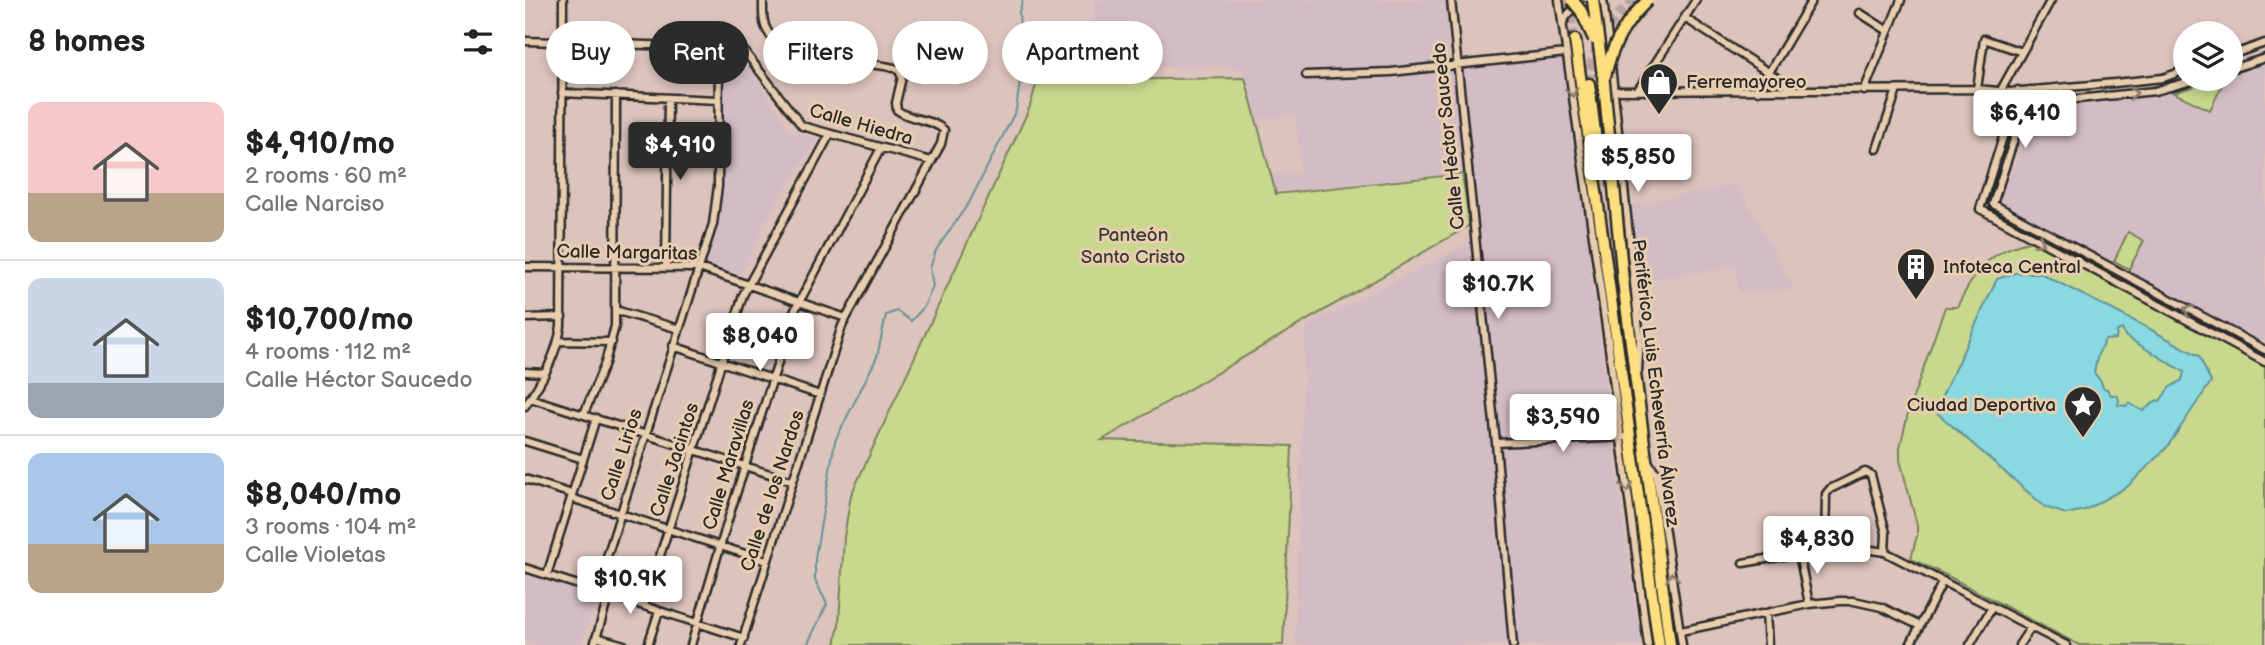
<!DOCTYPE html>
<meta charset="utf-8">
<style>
:root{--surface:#fff;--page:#f6f6f6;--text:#222;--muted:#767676;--line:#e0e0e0;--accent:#2b2b2b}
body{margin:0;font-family:"Balsamiq Sans",sans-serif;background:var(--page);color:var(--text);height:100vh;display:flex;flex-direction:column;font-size:26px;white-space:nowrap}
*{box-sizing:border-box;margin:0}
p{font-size:23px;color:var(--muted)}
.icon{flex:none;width:38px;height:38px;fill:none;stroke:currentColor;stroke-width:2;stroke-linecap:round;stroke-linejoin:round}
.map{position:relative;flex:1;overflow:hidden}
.drawer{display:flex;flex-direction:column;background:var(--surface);width:525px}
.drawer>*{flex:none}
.guide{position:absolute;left:21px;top:21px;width:665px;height:63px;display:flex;gap:14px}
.tools{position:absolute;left:1648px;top:21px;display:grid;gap:14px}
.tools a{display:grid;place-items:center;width:70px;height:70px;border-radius:50%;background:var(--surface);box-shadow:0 4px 10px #0003;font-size:35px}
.price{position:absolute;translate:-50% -60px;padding:0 16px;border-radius:7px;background:#fff;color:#222;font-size:23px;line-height:46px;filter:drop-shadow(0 2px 4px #0008)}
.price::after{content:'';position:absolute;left:50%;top:42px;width:21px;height:16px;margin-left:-10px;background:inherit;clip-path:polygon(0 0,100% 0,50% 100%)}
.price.active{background:var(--accent);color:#fff}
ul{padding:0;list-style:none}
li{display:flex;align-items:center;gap:21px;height:175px;padding:0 28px}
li+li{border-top:2px solid var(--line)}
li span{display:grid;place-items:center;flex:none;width:196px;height:140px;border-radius:14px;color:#555}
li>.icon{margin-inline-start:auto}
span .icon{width:84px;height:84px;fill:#fffc;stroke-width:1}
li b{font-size:30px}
h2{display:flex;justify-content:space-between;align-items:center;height:84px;padding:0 28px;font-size:30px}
.pill{padding:0 24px;border-radius:32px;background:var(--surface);box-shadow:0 4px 10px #0003;font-size:24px;line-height:63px}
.pill.active{background:var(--accent);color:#fff}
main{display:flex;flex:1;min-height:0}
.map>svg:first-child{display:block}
</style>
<main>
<section class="drawer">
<h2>8 homes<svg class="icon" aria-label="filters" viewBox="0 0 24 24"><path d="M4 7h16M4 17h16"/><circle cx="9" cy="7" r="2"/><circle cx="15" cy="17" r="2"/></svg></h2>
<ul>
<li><span style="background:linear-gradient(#f6c9c9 65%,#b9a48a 0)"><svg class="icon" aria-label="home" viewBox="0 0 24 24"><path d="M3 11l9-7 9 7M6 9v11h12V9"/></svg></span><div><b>$4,910/mo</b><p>2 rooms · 60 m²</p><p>Calle Narciso</p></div></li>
<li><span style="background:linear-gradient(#c9d6e8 75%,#9aa5b1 0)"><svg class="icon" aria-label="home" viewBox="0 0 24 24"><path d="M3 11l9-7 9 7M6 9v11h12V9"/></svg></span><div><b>$10,700/mo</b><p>4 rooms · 112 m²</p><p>Calle Héctor Saucedo</p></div></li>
<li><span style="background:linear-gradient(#a9c7e8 65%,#b9a48a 0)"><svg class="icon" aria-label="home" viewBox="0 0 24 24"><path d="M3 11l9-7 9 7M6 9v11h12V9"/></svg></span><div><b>$8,040/mo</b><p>3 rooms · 104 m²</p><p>Calle Violetas</p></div></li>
</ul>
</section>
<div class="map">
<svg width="1740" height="645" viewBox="0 0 1740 645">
<rect width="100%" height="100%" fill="#dcc3bc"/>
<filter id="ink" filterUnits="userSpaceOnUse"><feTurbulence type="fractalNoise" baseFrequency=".0143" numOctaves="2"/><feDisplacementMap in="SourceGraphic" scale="14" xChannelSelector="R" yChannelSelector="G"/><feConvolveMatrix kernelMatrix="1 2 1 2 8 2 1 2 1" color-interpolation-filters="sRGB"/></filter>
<g filter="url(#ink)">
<path fill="#d4bcc6" d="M569 0H920L926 68 1039 56 1100 537 1116 645H770L779 359 782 326 956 237 950 172 752 192 746 174 776 172 770 114 731 120 718 68 569 66Z
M198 54H216L266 132 294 138 233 232 237 235 215 274 177 262 192 221 196 183Z
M1740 57V338L1727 358 1467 220 1514 102 1652 81 1661 77 1706 79V65Z
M1212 184 1270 290 1214 292 1210 267 1115 281 1107 206Z
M0 575 75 598 71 610H67L56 645H0Z"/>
<path fill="#c8d98e" stroke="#7a825c" stroke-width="2" d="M559 68 560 80 720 78 751 194 937 174 945 225 577 440 767 446 758 645H310L314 624 319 537 326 495 504 109 516 69Z
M1691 79H1700L1685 110 1649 93Z
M1603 232 1619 241 1604 269 1589 261Z
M1509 241 1740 367V645H1554L1423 576 1386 559 1392 535V525L1375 460V447L1384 409 1420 307H1432C1451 269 1465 249 1509 241Z"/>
<path fill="#88d9e1" stroke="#639398" stroke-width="2" fill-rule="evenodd" d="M1489 273H1515L1623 328 1674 356 1686 382 1642 447 1602 487 1560 510 1541 514 1520 507 1410 411 1472 279ZM1597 329 1600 336 1659 372 1657 380 1644 388 1635 401 1632 400 1618 411 1604 403 1601 406 1593 405 1594 400 1592 395H1586L1582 389 1578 388 1576 381 1569 373 1573 354 1580 340 1591 339 1592 331Z"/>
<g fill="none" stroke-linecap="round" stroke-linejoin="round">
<path stroke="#639398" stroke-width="2" d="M282 645 302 604 290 580V558L310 441 352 357 361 315 372 311 386 321 399 307 408 286 405 268 411 250 445 201 491 110 497 67 494 12 498 0"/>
<path stroke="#b9a59f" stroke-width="10" stroke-dasharray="10 5" stroke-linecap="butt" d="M1043 0 1049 41
M1064 84C1066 48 1082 20 1112 0"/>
<defs>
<path id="minor" d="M926 0 971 443 988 645
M1034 0 1084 348 1123 645
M1078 0 1085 54
M1335 13 1363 31
M1160 18 1269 89
M1037 24C1049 1 1063 0 1080 17
M0 41 213 48 220 52 277 126 406 161
M1706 55 1740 43
M1086 65 1115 339 1113 371
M1706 69 1740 58
M781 75 866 72 1041 53
M1452 89 1459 39 1497 52
M1113 90 1171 0
M1476 90 1526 0
M1493 90 1455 209 1740 362
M1505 90 1468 204 1740 350
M1087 91 1452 89 1484 92 1590 83 1638 78 1661 70
M1233 91 1287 0
M1339 91 1376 0
M37 93 193 100
M1500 100 1533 101 1630 91 1674 79
M1352 149 1372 90
M0 267 174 268 321 318
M141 267 143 98
M90 310 154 329
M0 318 37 317
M33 341 87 342
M148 346 295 395
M0 372 20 373
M5 398 267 481
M0 406C17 382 32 354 36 326L38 0
M59 414 80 363 90 326 91 95
M0 441 58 459
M971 443 1099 437
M1122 460 1131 473 1157 645
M0 479 47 494
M46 498 242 561
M1300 549 1301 494 1305 489 1340 472 1346 475 1361 533 1360 552
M1274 554 1284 604
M1218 563 1300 549 1327 547 1360 552 1541 645
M0 568 219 638
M22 575 71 418
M71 591 188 224 193 186 194 46
M119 606 218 295 304 136
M1241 613 1243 645
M1156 631 1284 604 1315 601H1329L1356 607 1395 626
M71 637 99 645
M69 645 84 595
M123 645 134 611
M166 645 206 510 269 312 356 148
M216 645 317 326 416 144 419 130C406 118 386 121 372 110L371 103 377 77 373 69C338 58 263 66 243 32 237 23 238 11 238 0
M1385 645 1418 581
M1445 645 1467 607
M1494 645 1506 627"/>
<path id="highway" d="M1050 40 1134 645
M1064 84 1072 149V167
M1098 281 1145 645"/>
</defs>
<use href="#minor" stroke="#2b2b2b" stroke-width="11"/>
<use href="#highway" stroke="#2b2b2b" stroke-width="15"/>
<use href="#minor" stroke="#e8cdaf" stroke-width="6"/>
<use href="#highway" stroke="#fddf80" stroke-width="10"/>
<defs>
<path id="highway-bridge" d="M1047 0 1056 11 1069 39
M1068 0 1079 83 1098 281
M1080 76C1087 45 1100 22 1123 0"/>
</defs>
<use href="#highway-bridge" stroke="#2b2b2b" stroke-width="15" stroke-linecap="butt"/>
<use href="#highway-bridge" stroke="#fddf80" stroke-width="10"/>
</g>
<defs><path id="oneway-chevron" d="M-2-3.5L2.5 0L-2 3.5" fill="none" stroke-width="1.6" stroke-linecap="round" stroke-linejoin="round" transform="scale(1.75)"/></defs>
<g stroke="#8a7c6d">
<use href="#oneway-chevron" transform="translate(1047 92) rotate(81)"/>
<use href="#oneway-chevron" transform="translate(1608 93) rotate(-6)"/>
<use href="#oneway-chevron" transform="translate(1515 242) rotate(28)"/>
<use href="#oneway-chevron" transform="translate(1663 310) rotate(-152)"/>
<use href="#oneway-chevron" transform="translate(1102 487) rotate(81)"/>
<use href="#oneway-chevron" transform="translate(1147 577) rotate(-99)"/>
</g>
</g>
<defs>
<symbol id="shop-pin" viewBox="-11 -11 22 30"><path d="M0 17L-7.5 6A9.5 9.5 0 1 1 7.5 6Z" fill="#2b2b2b" stroke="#e8cdaf"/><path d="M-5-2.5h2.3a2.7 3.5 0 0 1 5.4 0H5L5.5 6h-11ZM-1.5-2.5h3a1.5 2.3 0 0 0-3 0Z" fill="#fff"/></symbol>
<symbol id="building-pin" viewBox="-11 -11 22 30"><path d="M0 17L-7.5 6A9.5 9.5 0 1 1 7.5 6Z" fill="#2b2b2b" stroke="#e8cdaf"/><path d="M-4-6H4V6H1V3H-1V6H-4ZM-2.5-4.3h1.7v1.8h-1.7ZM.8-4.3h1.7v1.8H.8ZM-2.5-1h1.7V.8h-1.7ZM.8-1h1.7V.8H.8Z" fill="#fff"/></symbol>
<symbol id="sight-pin" viewBox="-11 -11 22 30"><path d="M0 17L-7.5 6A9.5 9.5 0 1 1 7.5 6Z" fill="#2b2b2b" stroke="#e8cdaf"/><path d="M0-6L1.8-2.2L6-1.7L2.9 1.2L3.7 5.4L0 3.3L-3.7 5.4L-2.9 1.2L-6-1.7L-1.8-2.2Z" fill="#fff"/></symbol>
</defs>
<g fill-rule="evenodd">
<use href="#shop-pin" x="1112" y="60" width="44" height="60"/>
<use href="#building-pin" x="1369" y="245" width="44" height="60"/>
<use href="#sight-pin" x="1536" y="383" width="44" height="60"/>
</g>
<g text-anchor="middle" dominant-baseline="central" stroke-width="6" stroke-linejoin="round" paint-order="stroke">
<g font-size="19" fill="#2b2b2b" stroke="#e8cdaf" text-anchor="start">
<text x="1161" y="82">Ferremayoreo</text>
<text x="1418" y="267">Infoteca Central</text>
<text x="1531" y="405" text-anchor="end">Ciudad Deportiva</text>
</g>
<g font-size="19" fill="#2b2b2b" stroke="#e8cdaf">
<text transform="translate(336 125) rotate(16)">Calle Hiedra</text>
<text transform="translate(924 136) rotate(-96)">Calle Héctor Saucedo</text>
<text transform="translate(102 253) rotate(1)">Calle Margaritas</text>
<text transform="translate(1130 383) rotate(83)">Periférico Luis Echeverría Álvarez</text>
<text transform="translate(97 455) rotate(-72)">Calle Lirios</text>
<text transform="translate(150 460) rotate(-72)">Calle Jacintos</text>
<text transform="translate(204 465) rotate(-73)">Calle Maravillas</text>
<text transform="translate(248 491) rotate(-72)">Calle de los Nardos</text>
</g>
<g font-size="19" fill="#3b3c35" stroke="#e8cdaf">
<text x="608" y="235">Panteón<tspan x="608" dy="22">Santo Cristo</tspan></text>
</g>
</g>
</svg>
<div class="tools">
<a><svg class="icon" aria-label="layers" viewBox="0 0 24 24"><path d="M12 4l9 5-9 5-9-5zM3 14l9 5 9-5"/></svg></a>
</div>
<b class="price" style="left:1500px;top:150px">$6,410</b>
<b class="price active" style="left:155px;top:182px">$4,910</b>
<b class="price" style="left:1113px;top:194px">$5,850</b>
<b class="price" style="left:973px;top:321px">$10.7K</b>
<b class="price" style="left:235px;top:373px">$8,040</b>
<b class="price" style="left:1038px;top:454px">$3,590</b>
<b class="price" style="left:1292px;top:576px">$4,830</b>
<b class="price" style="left:105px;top:616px">$10.9K</b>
<div class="guide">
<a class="pill">Buy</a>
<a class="pill active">Rent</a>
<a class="pill">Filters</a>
<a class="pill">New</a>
<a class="pill">Apartment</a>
</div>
</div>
</main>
